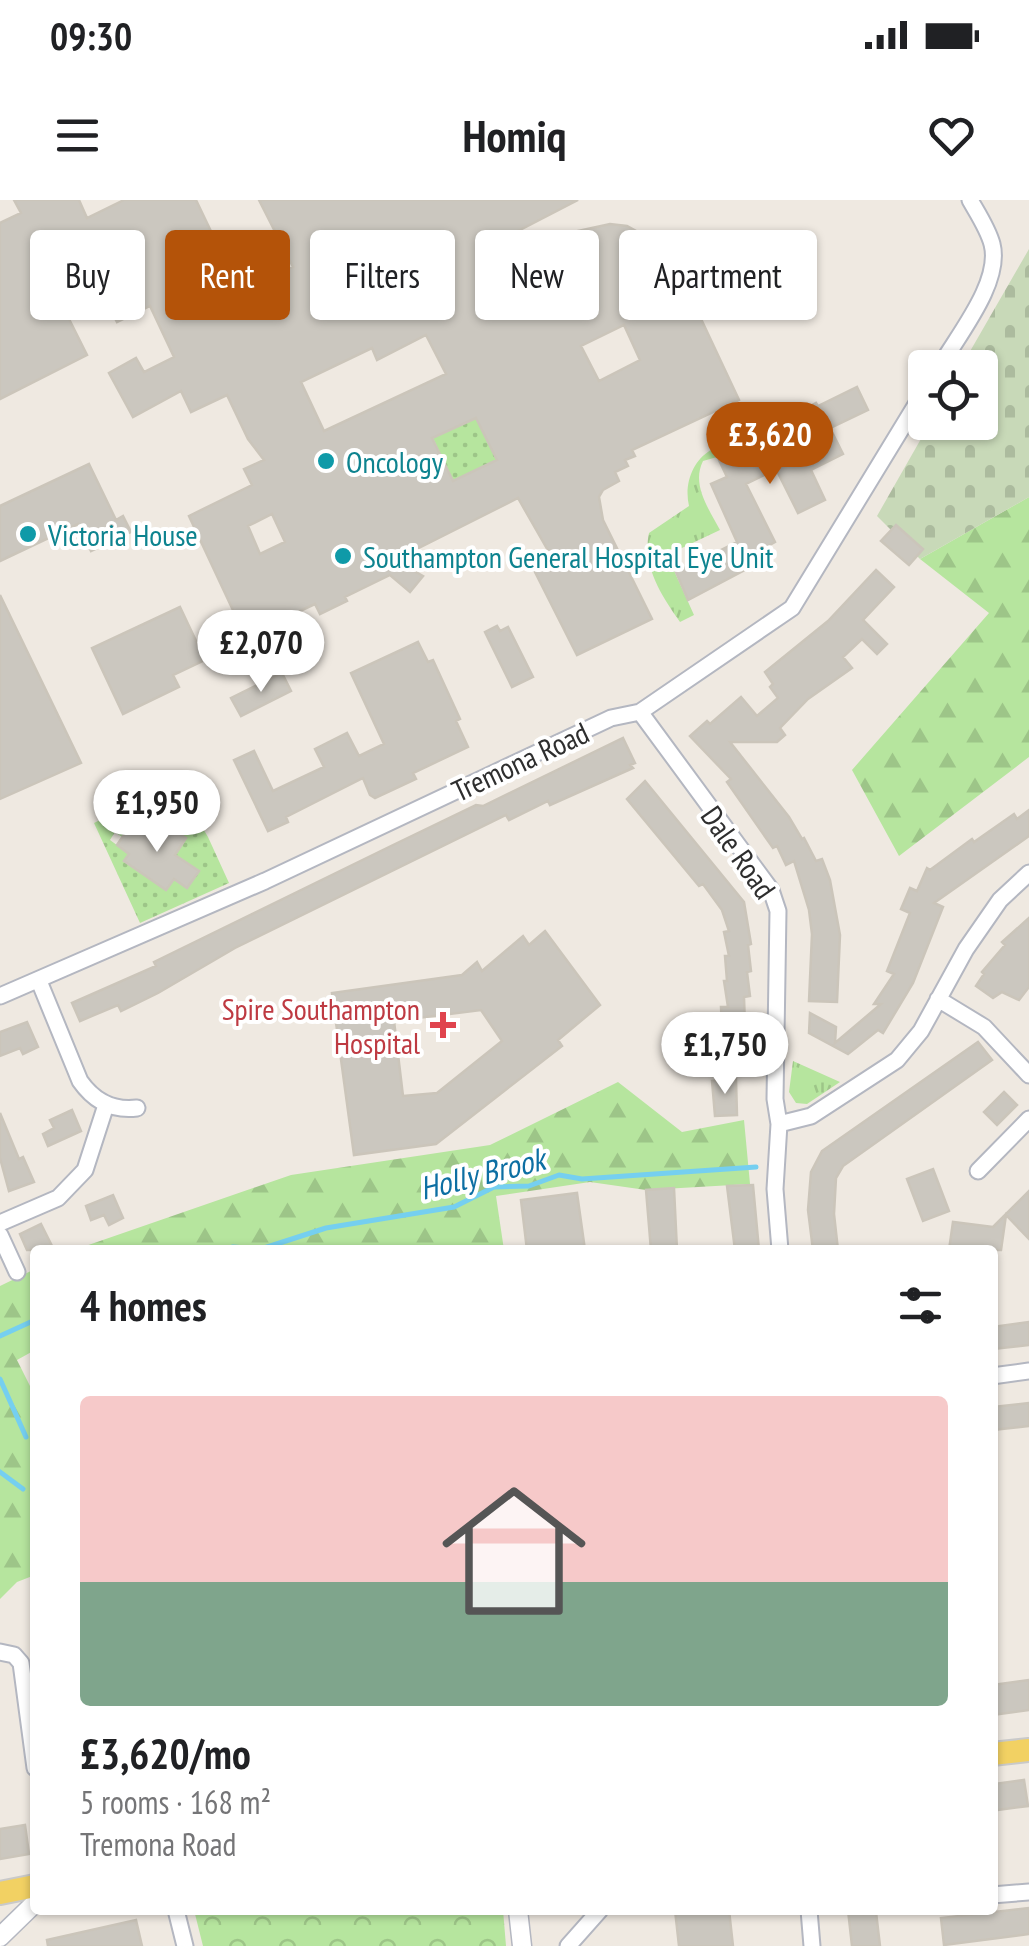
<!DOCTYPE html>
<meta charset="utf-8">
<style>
:root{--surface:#fff;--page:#f2f2f2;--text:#202124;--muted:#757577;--line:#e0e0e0;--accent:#b45309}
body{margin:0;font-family:"PT Sans Narrow",sans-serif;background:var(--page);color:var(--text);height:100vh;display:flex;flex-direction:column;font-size:38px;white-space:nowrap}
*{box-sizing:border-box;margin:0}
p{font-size:32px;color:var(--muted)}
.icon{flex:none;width:55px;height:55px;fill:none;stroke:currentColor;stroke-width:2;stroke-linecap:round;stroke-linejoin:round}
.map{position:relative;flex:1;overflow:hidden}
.drawer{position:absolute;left:30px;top:1045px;width:968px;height:670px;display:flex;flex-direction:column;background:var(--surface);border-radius:10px;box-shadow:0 2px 8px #0004}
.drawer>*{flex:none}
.banner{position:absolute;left:30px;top:30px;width:970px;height:90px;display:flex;gap:20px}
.fabs{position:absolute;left:908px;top:150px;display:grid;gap:20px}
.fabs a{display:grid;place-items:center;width:90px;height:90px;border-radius:10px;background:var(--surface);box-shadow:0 2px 8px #0004;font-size:50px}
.price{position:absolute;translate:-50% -85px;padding:0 22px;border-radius:35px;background:#fff;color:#222;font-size:32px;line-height:65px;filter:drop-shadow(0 2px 5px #0008)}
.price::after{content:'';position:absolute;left:50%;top:60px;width:30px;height:22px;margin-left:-15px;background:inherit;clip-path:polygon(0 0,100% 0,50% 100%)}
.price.selected{background:var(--accent);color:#fff}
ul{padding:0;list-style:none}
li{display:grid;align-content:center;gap:20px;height:530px;padding:0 50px}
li+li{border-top:2px solid var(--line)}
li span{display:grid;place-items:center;height:310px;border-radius:10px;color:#555}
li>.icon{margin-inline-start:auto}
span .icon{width:180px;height:180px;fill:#fffc;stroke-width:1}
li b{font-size:42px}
h2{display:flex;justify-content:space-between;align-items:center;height:120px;padding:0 50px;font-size:42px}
.pill{padding:0 35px;border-radius:10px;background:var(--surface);box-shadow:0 2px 8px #0004;font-size:35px;line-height:90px}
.pill.selected{background:var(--accent);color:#fff}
.status{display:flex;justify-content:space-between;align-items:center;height:70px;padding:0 50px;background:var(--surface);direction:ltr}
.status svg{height:28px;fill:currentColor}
header{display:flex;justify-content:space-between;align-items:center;height:130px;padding:0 50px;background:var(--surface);font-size:45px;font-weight:700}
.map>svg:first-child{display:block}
</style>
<div class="status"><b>09:30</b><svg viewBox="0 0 49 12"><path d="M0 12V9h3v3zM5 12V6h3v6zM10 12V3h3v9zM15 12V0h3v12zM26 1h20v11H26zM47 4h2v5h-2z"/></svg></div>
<header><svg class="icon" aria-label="menu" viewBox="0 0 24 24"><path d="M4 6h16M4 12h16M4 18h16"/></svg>Homiq<svg class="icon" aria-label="heart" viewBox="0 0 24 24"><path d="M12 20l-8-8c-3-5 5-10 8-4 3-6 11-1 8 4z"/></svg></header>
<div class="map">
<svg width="1029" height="1746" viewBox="0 0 1029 1746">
<defs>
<pattern id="grass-tufts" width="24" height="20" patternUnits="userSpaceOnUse" patternTransform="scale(2.5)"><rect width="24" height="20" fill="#b6e59e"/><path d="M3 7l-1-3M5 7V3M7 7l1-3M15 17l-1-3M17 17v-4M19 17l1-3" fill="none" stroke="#9dc588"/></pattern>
<pattern id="forest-firs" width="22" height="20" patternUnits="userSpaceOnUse" patternTransform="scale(2.5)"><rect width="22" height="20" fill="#b6e59e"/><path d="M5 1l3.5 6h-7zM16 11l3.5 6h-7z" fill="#9dc588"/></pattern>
<pattern id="cemetery-stones" width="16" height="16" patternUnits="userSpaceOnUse" patternTransform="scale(2.5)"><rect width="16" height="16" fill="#c8d9b8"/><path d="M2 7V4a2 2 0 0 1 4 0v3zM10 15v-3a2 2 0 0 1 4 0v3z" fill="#acbb9e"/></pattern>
<pattern id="park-crowns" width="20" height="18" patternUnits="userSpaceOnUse" patternTransform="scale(2.5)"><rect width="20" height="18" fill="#b6e59e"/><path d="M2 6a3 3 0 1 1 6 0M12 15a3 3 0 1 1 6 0" fill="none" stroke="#9dc588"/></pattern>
<pattern id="garden-dots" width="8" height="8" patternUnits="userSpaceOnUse" patternTransform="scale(2.5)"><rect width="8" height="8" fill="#b6e59e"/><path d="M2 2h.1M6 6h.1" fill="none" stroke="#9dc588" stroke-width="1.8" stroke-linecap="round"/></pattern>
</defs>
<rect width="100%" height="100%" fill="#efe9e1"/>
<path fill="url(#grass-tufts)" d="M711 250 717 257 703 261C691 285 709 309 720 330L667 355 694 415 680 422C661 395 642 366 649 333L689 306C684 285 692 261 711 250Z
M793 861 840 882 807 904 796 903 789 892Z"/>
<path fill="url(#forest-firs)" d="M1029 297V557L899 656 852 570 989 413 920 359Z
M618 882 682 932 744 920 750 984 646 990 590 982 496 996 504 1050H74L291 975 490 945Z
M35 1069V1150L17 1160 35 1196V1375L17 1382 0 1399V1086Z"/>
<path fill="url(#cemetery-stones)" d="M1029 49V297L920 359 877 316 930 223 980 222V168L961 167Z"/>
<path fill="url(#park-crowns)" d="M194 1710H503L506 1746H203Z"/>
<path fill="url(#garden-dots)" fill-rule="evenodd" d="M476 218 497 260 453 281 433 238Z
M176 583 208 637 229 683 140 723 94 623ZM175 601 184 607 170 627 186 639 175 655 198 672 187 688 174 679 166 690 129 654 110 640 115 632 122 637 134 621 152 633Z"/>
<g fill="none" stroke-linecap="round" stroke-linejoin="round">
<path stroke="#75cff0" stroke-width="5" d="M222 1050 233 1047 261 1049 326 1028 454 1007 494 987 529 986 559 975 582 979 756 967
M0 1136 35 1120
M0 1179 26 1237
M0 1272 23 1289"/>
</g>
<path fill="#cbc7bf" stroke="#cbc5ba" stroke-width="2.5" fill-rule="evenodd" d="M14 0H79L87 18 124 0H196L240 92 293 67 259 0H578L489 46 491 50 610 24 627 26 654 41 678 70 739 200 632 250 635 256 625 260 628 266 615 272 619 281 603 290 599 297 603 320 652 419 577 455 535 372 554 361 518 298 395 360 423 376 410 392 390 375 345 397 347 401 320 414 315 404 257 431 251 417 239 423 189 316 252 285 244 269 264 260 248 239 227 195 191 212 181 191 133 217 109 173 136 158 144 172 174 157 150 106 117 122 81 52 52 66 76 116 69 119 87 155 0 199V23L21 13ZM624 125 640 160 599 181 581 146ZM426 135 446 174 324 231 301 182 372 148 377 160ZM476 218 497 260 453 281 432 238ZM272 314 285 342 260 354 248 326Z
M857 187 868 210 830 228 843 254 811 270 825 300 798 313 776 269 746 284 775 342 768 346 771 356 688 400 676 372 737 342 711 284 727 277 719 260 801 220 798 213 816 203 818 206Z
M89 264 116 320 123 316 131 332 91 351 78 324 0 361V306Z
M896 325 923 349 909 365 881 341Z
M876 370 894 387 863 420 887 444 877 454 862 439 843 457 852 468 808 499 780 528 785 535 777 542H730L789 617 802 639 804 638 816 661 822 659 830 680 840 735 837 802 809 801 812 734 809 710 794 661 786 665 777 646 773 648 727 582 731 579 690 536 707 521 710 524 741 497 757 516 778 498 770 487 773 484 765 472 828 421Z
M0 395 81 563 0 599Z
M180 407 205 460 173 475 179 487 123 514 92 448Z
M497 426 500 431 508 427 533 477 512 487 485 432Z
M418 442 428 462 433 460 460 519 456 521 468 547 413 573 416 579 375 598 370 595 363 578 286 617 288 622 268 631 234 560 254 551 273 591 324 567 315 549 347 533 359 556 384 544 351 473Z
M282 473 291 491 241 516 231 498Z
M623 538 635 563 630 565 633 568 550 605 548 601 509 620 506 615 235 748 158 793 121 811 118 805 80 821 72 803 156 766 154 762 391 646 476 605 483 606Z
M645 581 744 702 751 744 748 745 751 771 747 772 750 796 744 797 745 826 765 825V838L745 840V846L717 847 716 828H722L721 807H728L724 781H727L725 756H729L724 732 729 731 722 710 703 684 699 686 627 599Z
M1029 610V636L934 703 943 707 913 783 883 833 878 830 848 854 809 833 810 813 836 827 835 843 881 804H874L894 774 887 771 910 713 901 709 910 688 917 691 927 668 930 670 972 639 974 642 1014 614 1017 619Z
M134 620 152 633 160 621 186 638 175 655 199 671 187 688 174 679 166 690 124 661 129 654 117 645Z
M1029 718V787L1019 800 1002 792 993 798 976 786 984 774 982 772 1005 745 1002 742Z
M545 731 600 805 558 840 562 846 436 944 354 955 332 793 462 775 477 762 482 771 523 736 529 745ZM481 810 502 841 437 893 403 896 394 821Z
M27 822 38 847 23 854 20 848 0 856V832Z
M978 842 992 860 843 966 836 978 834 1014 838 1050H813L808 1010 811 972 822 951Z
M736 879 737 915 715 916 712 881Z
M1004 892 1017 905 997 925 984 912Z
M72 910 81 931 48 946 43 934 54 928 50 920Z
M0 913 19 959 23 957 34 982 9 991 0 958Z
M933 969 949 1011 923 1021 907 979Z
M753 985 759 1050H735L727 986Z
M674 988 677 1050H651L646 990Z
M1029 991V1039L1006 1015 1001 1050H949L953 1022 993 1027Z
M577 993 585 1050H527L521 1000Z
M113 995 123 1018 109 1025 104 1015 91 1020 86 1006Z
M41 1024 54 1050H27L20 1034Z
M1029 1122V1145L992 1149V1127Z
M1029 1203V1226L992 1230V1207Z
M1029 1480V1510L992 1515V1485Z
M1024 1580 1028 1606 997 1610 994 1584Z
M25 1625 29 1654 0 1659V1629Z
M1029 1708V1734L944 1745 941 1718Z
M675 1710H729L733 1746H679Z
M848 1710H864V1714L876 1712 880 1746H852Z
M136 1720 142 1746H48L47 1740Z"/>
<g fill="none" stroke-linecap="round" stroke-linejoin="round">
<defs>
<path id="minor" d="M939 168C958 135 1002 82 992 44 988 29 978 14 970 0
M640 512 771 690 778 711 775 899 779 924 775 989 780 1050
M39 781 80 881C94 901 112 911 137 908
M0 796 265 681 611 518 640 512 792 408 925 190
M938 799 984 827 1029 875
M779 924 811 916 897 860 921 831 966 749 1000 700 1029 673
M978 971 1029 919
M0 1023 58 998 85 970 106 905
M0 1035 17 1072
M992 1176 1029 1171
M0 1452 14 1455 21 1463 35 1568
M992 1695 1029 1692
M176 1710 185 1746
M809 1710 812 1746
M568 1746 600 1710"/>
<path id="tertiary" d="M518 1710 522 1746
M0 1737 35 1703"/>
<path id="primary" d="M992 1554 1029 1550
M0 1693 35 1686"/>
</defs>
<use href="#minor" stroke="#b4b7c1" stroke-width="19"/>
<use href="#tertiary" stroke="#b4b7c1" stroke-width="21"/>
<use href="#primary" stroke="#c9c9c9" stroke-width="26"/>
<use href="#minor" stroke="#fff" stroke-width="15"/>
<use href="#tertiary" stroke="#fff" stroke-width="18"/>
<use href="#primary" stroke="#f2d163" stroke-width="22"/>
</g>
<g fill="#0f9aa8" stroke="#fff" stroke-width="4">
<circle cx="326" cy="261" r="10"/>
<circle cx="28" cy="334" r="10"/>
<circle cx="343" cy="356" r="10"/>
</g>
<path fill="#e0444e" stroke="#fff" stroke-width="4" d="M438 810h10v10h10v10h-10v10h-10v-10h-10v-10h10z"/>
<g text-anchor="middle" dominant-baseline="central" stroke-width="8" stroke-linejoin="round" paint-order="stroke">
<g font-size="30" fill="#0d838f" stroke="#fff" text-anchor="start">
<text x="346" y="261">Oncology</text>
<text x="48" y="334">Victoria House</text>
<text x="363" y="356">Southampton General Hospital Eye Unit</text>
</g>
<g font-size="30" fill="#2e2e2e" stroke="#fff">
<text transform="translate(520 561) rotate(-25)">Tremona Road</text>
<text transform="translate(739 652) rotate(55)">Dale Road</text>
</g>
<g font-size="30" fill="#be3a42" stroke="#fff" text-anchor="end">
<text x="420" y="808">Spire Southampton<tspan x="420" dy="34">Hospital</tspan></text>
</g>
<g font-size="32" font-style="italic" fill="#0d6fa3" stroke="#fff">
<text transform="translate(482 973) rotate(-14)">Holly Brook</text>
</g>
</g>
</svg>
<div class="fabs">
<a><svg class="icon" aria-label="locate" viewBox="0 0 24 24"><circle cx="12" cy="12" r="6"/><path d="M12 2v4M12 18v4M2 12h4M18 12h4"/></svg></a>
</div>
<b class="price selected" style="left:770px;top:287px">£3,620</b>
<b class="price" style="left:261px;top:495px">£2,070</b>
<b class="price" style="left:157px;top:655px">£1,950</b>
<b class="price" style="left:725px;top:897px">£1,750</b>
<div class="banner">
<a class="pill">Buy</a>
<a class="pill selected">Rent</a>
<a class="pill">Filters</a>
<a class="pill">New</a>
<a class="pill">Apartment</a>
</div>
<section class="drawer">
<h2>4 homes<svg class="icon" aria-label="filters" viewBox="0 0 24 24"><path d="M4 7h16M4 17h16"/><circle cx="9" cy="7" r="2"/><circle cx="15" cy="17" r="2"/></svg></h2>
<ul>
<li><span style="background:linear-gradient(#f6c9c9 60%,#7fa58c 0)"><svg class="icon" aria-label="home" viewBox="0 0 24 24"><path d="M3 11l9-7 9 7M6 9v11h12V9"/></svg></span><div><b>£3,620/mo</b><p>5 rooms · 168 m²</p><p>Tremona Road</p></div></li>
</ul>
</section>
</div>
